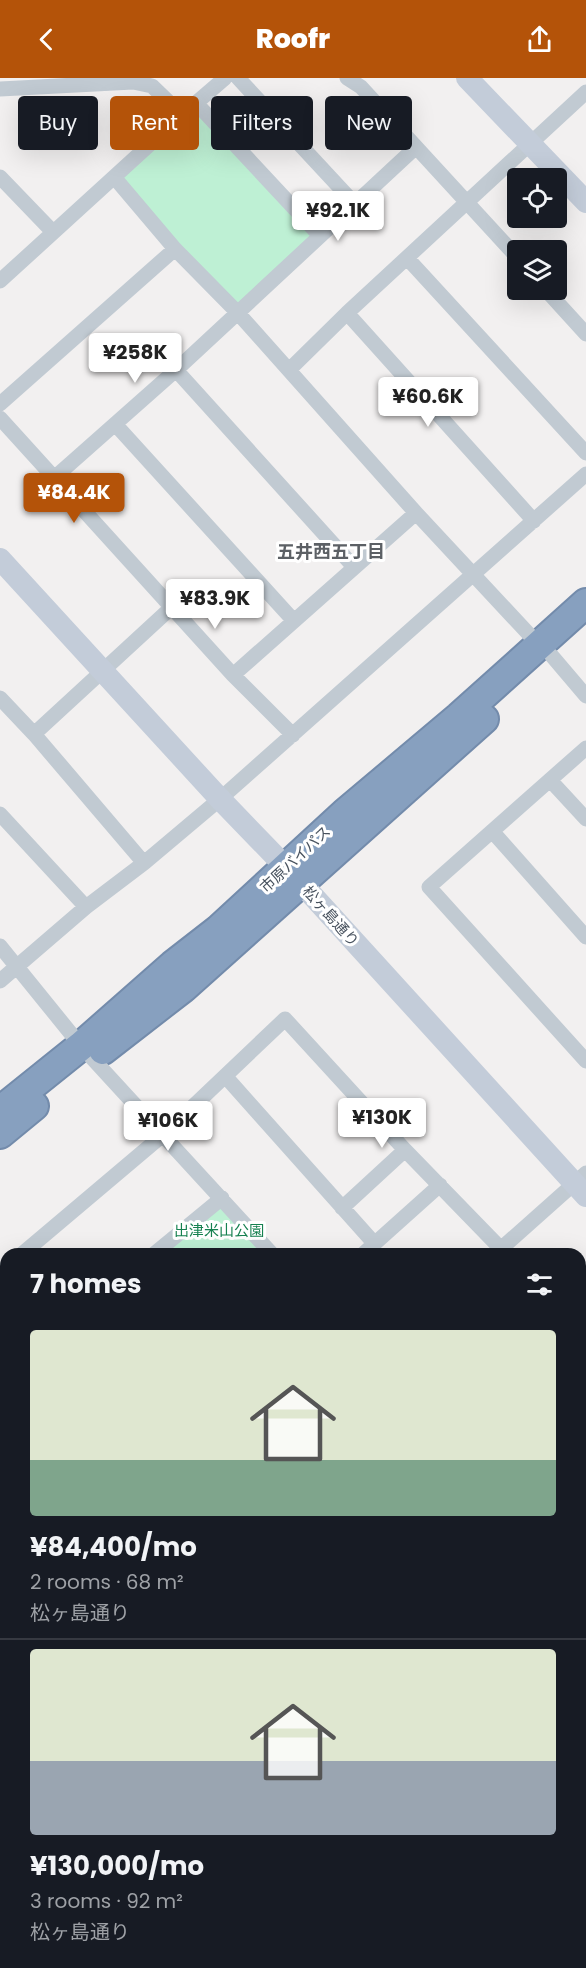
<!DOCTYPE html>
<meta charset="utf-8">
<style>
:root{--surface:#171b24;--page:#20242c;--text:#f1f3f6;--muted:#9ea1a6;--line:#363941;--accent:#b45309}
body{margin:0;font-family:Poppins,"Noto Sans JP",sans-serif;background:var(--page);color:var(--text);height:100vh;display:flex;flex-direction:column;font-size:22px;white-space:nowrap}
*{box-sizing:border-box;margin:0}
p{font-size:20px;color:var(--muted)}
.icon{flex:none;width:33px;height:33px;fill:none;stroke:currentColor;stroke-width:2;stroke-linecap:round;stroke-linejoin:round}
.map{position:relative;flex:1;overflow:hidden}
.sheet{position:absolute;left:0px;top:1170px;width:586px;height:720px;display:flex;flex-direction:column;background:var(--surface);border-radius:18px 18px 0 0;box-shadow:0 6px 24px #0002}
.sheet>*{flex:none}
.hud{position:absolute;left:18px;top:18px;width:550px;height:54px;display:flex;gap:12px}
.fabs{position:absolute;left:507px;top:90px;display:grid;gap:12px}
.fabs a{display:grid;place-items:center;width:60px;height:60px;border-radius:6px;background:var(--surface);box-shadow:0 6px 24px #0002;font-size:30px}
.price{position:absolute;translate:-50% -51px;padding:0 14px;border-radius:6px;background:#fff;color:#222;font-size:20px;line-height:39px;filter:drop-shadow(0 2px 3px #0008)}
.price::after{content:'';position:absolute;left:50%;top:36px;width:18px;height:14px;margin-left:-9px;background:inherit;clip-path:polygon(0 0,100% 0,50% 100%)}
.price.on{background:var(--accent);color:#fff}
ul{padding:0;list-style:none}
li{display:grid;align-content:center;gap:12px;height:318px;padding:0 30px}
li+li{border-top:2px solid var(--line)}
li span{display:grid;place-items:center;height:186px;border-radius:6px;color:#555}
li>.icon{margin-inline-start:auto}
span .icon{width:108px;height:108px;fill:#fffc;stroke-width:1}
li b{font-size:26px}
h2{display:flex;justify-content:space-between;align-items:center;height:72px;padding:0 30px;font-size:26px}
.pill{padding:0 21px;border-radius:6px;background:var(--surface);box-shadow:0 6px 24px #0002;font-size:21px;line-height:54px}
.pill.on{background:var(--accent);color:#fff}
header{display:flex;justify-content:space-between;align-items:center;height:78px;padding:0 30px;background:var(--accent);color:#fff;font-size:27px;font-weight:800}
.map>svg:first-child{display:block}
</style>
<header><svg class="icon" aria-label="back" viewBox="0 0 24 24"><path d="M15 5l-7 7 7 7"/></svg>Roofr<svg class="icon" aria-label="share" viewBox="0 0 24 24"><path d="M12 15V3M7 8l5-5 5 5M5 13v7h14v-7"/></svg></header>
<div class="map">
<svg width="586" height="1890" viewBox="0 0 586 1890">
<rect width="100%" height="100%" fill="#f2f0f0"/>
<path fill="#bef0d4" d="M196 25 320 158 237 234 114 99Z
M222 1120 273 1176H159Z"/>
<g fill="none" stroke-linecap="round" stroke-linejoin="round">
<defs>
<path id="highway" d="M103 972 183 910 484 641
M0 1033 81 968 173 887 218 852 345 735 459 639 586 525
M0 1056 34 1028"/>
</defs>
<use href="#highway" stroke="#738bab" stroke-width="32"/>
<path stroke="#c1cad2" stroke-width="15" d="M238 0 355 126
M347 0 361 9 518 180
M0 11 133 4 152 8 182 37
M196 25 320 158
M0 99 53 154
M114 99 175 171 237 234 416 435 539 567
M407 180 586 375
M0 203 182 37 225 0
M546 212 586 256
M347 235 534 443
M176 292 354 489
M289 292 347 235 586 14
M0 326 175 171
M0 340 233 597 293 657
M115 346 294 543
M54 400 176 292 416 69
M552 578 586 618
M233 597 416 435
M0 620 34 656 144 785
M34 656 172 529
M586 670 429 809 586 983
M550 702 586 741
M0 736 86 829
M492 753 586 859
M0 868 81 968 272 1176
M0 903 86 829 144 785 220 721 586 396
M226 999 374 1165
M342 1130 405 1072
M22 1176 164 1056 285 941 405 1072 506 1176
M154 1176 222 1120
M363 1176 440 1107
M495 1176 586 1095
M0 1195 6 1190
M580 1262 586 1268
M0 1301 6 1296
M580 1391 586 1397
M0 1392 6 1384
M580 1434 586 1429
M0 1468 6 1472
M0 1523 6 1515
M0 1539 6 1545
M0 1566 6 1557
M0 1640 6 1643
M580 1691 586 1687
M580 1774H586"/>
<path stroke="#c3ccd9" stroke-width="22" d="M467 0 586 124
M0 481 220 721 302 806 586 1118
M580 1562 586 1558
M0 1672 6 1677
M234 1884 239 1890"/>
<use href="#highway" stroke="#87a0bf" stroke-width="28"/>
</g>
<g text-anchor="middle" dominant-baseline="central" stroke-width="6" stroke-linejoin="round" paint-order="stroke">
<g font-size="15" fill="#48525e" stroke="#fff">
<text transform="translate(295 781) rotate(-43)">市原バイパス</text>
<text transform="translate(331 838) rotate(48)">松ヶ島通り</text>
</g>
<g font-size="15" fill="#168150" stroke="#fff">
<text x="219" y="1152">出津米山公園</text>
</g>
<g font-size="18" font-weight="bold" fill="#5c6065" stroke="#fff">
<text x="331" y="473">五井西五丁目</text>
</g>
</g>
</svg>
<div class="fabs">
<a><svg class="icon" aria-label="locate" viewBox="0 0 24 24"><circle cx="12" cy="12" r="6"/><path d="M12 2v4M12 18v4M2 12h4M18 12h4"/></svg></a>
<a><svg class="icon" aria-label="layers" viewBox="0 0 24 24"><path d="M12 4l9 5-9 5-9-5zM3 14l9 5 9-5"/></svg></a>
</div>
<b class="price" style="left:338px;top:164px">¥92.1K</b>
<b class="price" style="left:135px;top:306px">¥258K</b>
<b class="price" style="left:428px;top:350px">¥60.6K</b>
<b class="price on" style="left:74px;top:446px">¥84.4K</b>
<b class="price" style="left:215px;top:552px">¥83.9K</b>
<b class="price" style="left:382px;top:1071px">¥130K</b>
<b class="price" style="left:168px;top:1074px">¥106K</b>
<div class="hud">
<a class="pill">Buy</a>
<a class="pill on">Rent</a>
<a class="pill">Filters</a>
<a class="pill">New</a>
</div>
<section class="sheet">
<h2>7 homes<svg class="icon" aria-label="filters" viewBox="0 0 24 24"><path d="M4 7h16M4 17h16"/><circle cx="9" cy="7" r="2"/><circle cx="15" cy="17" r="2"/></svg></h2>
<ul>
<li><span style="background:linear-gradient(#dfe7d0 70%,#7fa58c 0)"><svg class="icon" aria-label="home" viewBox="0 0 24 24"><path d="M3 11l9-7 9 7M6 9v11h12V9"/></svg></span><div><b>¥84,400/mo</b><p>2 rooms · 68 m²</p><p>松ヶ島通り</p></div></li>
<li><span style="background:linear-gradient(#dfe7d0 60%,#9aa5b1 0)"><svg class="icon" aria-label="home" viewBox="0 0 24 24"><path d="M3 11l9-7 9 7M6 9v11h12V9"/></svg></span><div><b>¥130,000/mo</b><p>3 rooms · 92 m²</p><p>松ヶ島通り</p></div></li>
</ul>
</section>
</div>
